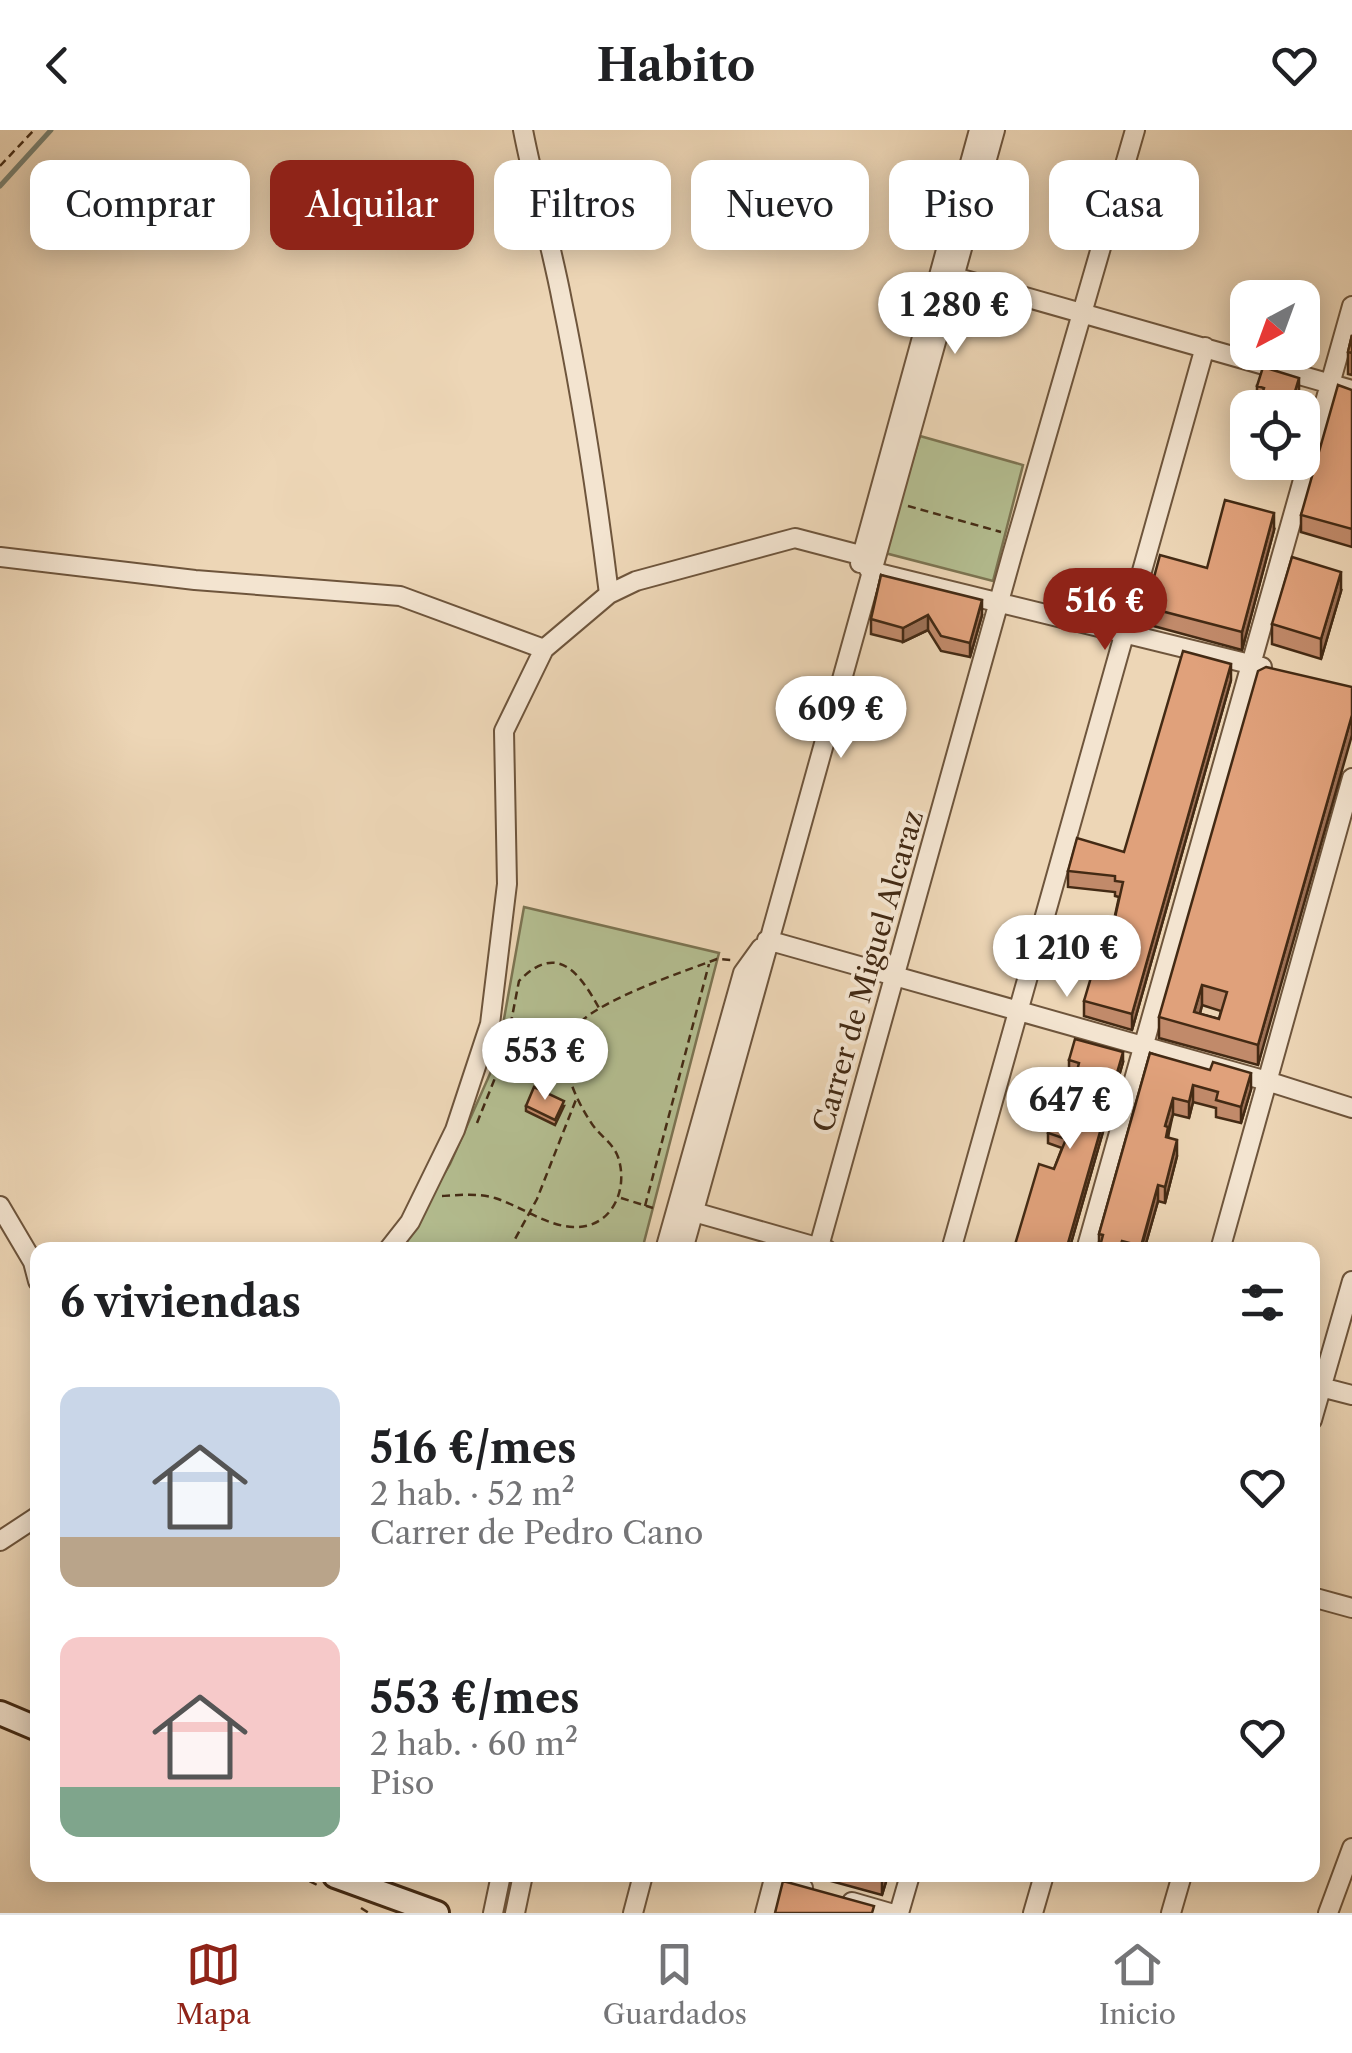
<!DOCTYPE html>
<html lang="es">
<meta charset="utf-8">
<style>
:root{--surface:#fff;--page:#f2f2f2;--text:#202124;--muted:#757577;--line:#e0e0e0;--accent:#8f2418}
body{margin:0;font-family:"Libre Caslon Text",serif;background:var(--page);color:var(--text);height:100vh;display:flex;flex-direction:column;font-size:38px;white-space:nowrap}
*{box-sizing:border-box;margin:0}
p{font-size:32px;color:var(--muted)}
.icon{flex:none;width:55px;height:55px;fill:none;stroke:currentColor;stroke-width:2;stroke-linecap:round;stroke-linejoin:round}
.map{position:relative;flex:1;overflow:hidden}
.drawer{position:absolute;left:30px;top:1112px;width:1290px;height:640px;display:flex;flex-direction:column;background:var(--surface);border-radius:20px;box-shadow:0 5px 25px #0003}
.drawer>*{flex:none}
.hud{position:absolute;left:30px;top:30px;width:1292px;height:90px;display:flex;gap:20px}
.needle{width:65px;rotate:221deg}
.buttons{position:absolute;left:1230px;top:150px;display:grid;gap:20px}
.buttons a{display:grid;place-items:center;width:90px;height:90px;border-radius:20px;background:var(--surface);box-shadow:0 5px 25px #0003;font-size:50px}
.price{position:absolute;translate:-50% -85px;padding:0 22px;border-radius:35px;background:#fff;color:#222;font-size:32px;line-height:65px;filter:drop-shadow(0 2px 5px #0008)}
.price::after{content:'';position:absolute;left:50%;top:60px;width:30px;height:22px;margin-left:-15px;background:inherit;clip-path:polygon(0 0,100% 0,50% 100%)}
.price.selected{background:var(--accent);color:#fff}
ul{padding:0;list-style:none}
li{display:flex;align-items:center;gap:30px;height:250px;padding:0 30px}
li span{display:grid;place-items:center;flex:none;width:280px;height:200px;border-radius:20px;color:#555}
li>.icon{margin-inline-start:auto}
span .icon{width:120px;height:120px;fill:#fffc;stroke-width:1}
li b{font-size:42px}
h2{display:flex;justify-content:space-between;align-items:center;height:120px;padding:0 30px;font-size:42px}
.tag{padding:0 35px;border-radius:20px;background:var(--surface);box-shadow:0 5px 25px #0003;font-size:35px;line-height:90px}
.tag.selected{background:var(--accent);color:#fff}
header{display:flex;justify-content:space-between;align-items:center;height:130px;padding:0 30px;background:var(--surface);font-size:45px;font-weight:800}
.tabs{display:flex;justify-content:space-around;align-items:center;height:140px;border-top:2px solid var(--line);background:var(--surface);font-size:28px;color:var(--muted)}
.tabs a{display:grid;justify-items:center;gap:5px}
.tabs .selected{color:var(--accent)}
.map>svg:first-child{display:block}
</style>
<header><svg class="icon" aria-label="back" viewBox="0 0 24 24"><path d="M15 5l-7 7 7 7"/></svg>Habito<svg class="icon" aria-label="heart" viewBox="0 0 24 24"><path d="M12 20l-8-8c-3-5 5-10 8-4 3-6 11-1 8 4z"/></svg></header>
<div class="map">
<svg width="1352" height="1783" viewBox="0 0 1352 1783">
<rect width="100%" height="100%" fill="#edd6b6"/>
<filter id="stains"><feTurbulence type="fractalNoise" baseFrequency=".002" numOctaves="4"/><feColorMatrix values="0 0 0 0 .2 0 0 0 0 .09 0 0 0 0 .02 0 0 0 .5 -.17"/></filter>
<radialGradient id="worn" r=".72"><stop offset=".6" stop-color="#630" stop-opacity="0"/><stop offset="1" stop-color="#630" stop-opacity=".3"/></radialGradient>
<path fill="#b4be91" stroke="#7c7452" stroke-width="2.5" d="M920 306 1023 335 993 451 885 423Z
M524 777 719 823 642 1120H399L450 1034 497 928Z"/>
<g fill="none" stroke-linecap="round" stroke-linejoin="round">
<path stroke="#778071" stroke-width="5" d="M0 56 51 0"/>
<defs>
<path id="street" d="M523 0C534 57 551 113 562 171 582 268 597 366 609 464
M944 144 1352 260
M0 427 195 450 400 466 544 519
M860 433 979 0
M870 441 1262 537
M767 810 1267 951 1352 978
M0 1076 33 1132 38 1151
M694 1082 827 1120
M388 1120 410 1092 455 1000 490 894 507 754 504 601 544 519 609 464 636 451 795 408 860 425 870 441
M665 1120 743 843 761 818
M683 1120 995 0
M818 1120 1012 425 1135 0
M951 1120 1205 217
M1086 1120 1352 176
M1220 1120 1352 648
M1313 1255 1352 1265
M1312 1290 1352 1151
M0 1411 38 1386
M1312 1467 1352 1478
M774 1750 803 1758
M852 1772 890 1783
M493 1783 501 1745
M515 1783 523 1745
M633 1783 643 1745
M765 1783 775 1745
M899 1783 910 1745
M1033 1783 1044 1745
M1171 1783 1182 1745
M1328 1783 1352 1718"/>
<path id="secondary" d="M0 1583 38 1599
M335 1746 437 1783"/>
</defs>
<use href="#street" stroke="#6e553c" stroke-width="22"/>
<use href="#secondary" stroke="#432a14" stroke-width="28"/>
<path stroke="#432a14" stroke-width="2.5" stroke-dasharray="8 5" stroke-linecap="butt" d="M0 36 34 0
M908 376 1001 402
M477 993 505 923 519 851C557 812 579 842 599 878
M442 1066C460 1065 478 1063 495 1068 520 1076 547 1096 573 1097 612 1099 629 1059 618 1027 612 1011 598 1005 590 991 574 966 555 926 574 899 594 871 683 842 717 829L732 830
M621 1068 653 1078
M645 1076 709 834
M509 1120 537 1069 577 967
M298 1745 319 1756
M361 1778 369 1783"/>
<use href="#street" stroke="#f3e4d0" stroke-width="18"/>
<use href="#secondary" stroke="#f3e4d0" stroke-width="22"/>
</g>
<path fill="#c18a6a" stroke="#432a14" stroke-width="2.5" fill-rule="evenodd" d="M1352 205V245L1348 244V222Z
M1257 256 1299 263 1260 272 1257 271Z
M1352 260V417L1301 402V385Z
M1274 400 1242 520 1146 494V477L1207 438Z
M881 445 982 485 970 527 941 521 928 500 903 512 871 504V489Z
M1341 461 1321 529 1272 514V494Z
M1231 550 1132 900 1084 886V871L1104 836 1119 767 1115 766V762L1068 757V741L1124 722Z
M1352 557 1258 935 1159 908V887ZM1202 875 1221 881 1219 889 1200 884Z
M1150 923 1251 959 1241 993 1216 987V978L1193 972 1189 988 1173 984 1168 1007 1177 1026 1165 1073 1158 1071 1144 1120H1099V1104Z
M1069 930 1123 932 1069 1120H1014L1054 1039 1062 1018 1048 1013V1003L1074 979 1080 960 1075 959 1077 942 1069 940Z
M526 976H564L555 995 526 981Z
M809 1745H888L882 1765Z"/>
<path fill="#9d7156" stroke="#432a14" stroke-width="2.5" d="M1299 248V263L1294 278H1290Z
M1274 383V400L1242 520V502Z
M1341 442V461L1321 529V509Z
M982 470V485L970 527V513Z
M928 485V500L903 512V498Z
M1231 534V550L1132 900V884Z
M1352 585V605L1258 935V915Z
M1202 855V875L1196 898 1194 882Z
M1123 922V932L1069 1120H1066Z
M1251 943V959L1241 993V977Z
M1193 955V972L1189 988V972Z
M1173 968V984L1168 1001V1014L1166 1023 1165 996Z
M1177 1010V1026L1165 1073V1057Z
M1158 1055V1071L1144 1120H1141Z
M883 1745H888L882 1765V1746Z"/>
<path fill="#e0a17b" stroke="#432a14" stroke-width="2.5" fill-rule="evenodd" d="M1352 205V223L1348 222Z
M1263 237 1299 248 1290 278H1258L1264 258 1257 256Z
M1338 255 1352 260V399L1301 385Z
M1225 370 1274 383 1242 502 1146 477 1160 425 1207 438Z
M1292 427 1341 442 1321 509 1272 494Z
M881 445 982 470 970 513 941 506 928 485 903 498 871 489Z
M1183 521 1231 534 1132 884 1084 871 1095 834 1104 836 1123 752 1115 751V746L1068 741 1077 708 1124 722Z
M1266 537 1352 557V585L1258 915 1159 887 1258 541ZM1202 855 1227 862 1219 889 1194 882Z
M1075 909 1123 922 1066 1120H1021L1014 1118 1039 1034 1054 1039 1066 1009 1048 1003 1056 974 1074 979 1082 951 1075 949 1079 933 1069 930Z
M1150 923 1210 940 1213 932 1251 943 1241 977 1216 970 1218 962 1193 955 1189 972 1173 968 1165 996 1168 997 1166 1007 1177 1010 1165 1057 1158 1055 1141 1116 1122 1111 1119 1120H1099L1103 1105 1099 1104Z
M534 957 564 971 555 990 526 976Z
M783 1751 874 1776 872 1783H775Z"/>
<g text-anchor="middle" dominant-baseline="central" stroke-width="8" stroke-linejoin="round" paint-order="stroke">
<g font-size="28" fill="#432a14" stroke="#f3e4d0">
<text transform="translate(868 841) rotate(-74)">Carrer de Miguel Alcaraz</text>
</g>
</g>
<rect width="100%" height="100%" filter="url(#stains)"/>
<rect width="100%" height="100%" fill="url(#worn)"/>
</svg>
<div class="buttons">
<a><svg class="needle" viewBox="-14 -14 28 28"><path d="M0-13l5 13h-10z" fill="#e53935"/><path d="M0 13l5-13h-10z" fill="#757577"/></svg></a>
<a><svg class="icon" aria-label="locate" viewBox="0 0 24 24"><circle cx="12" cy="12" r="6"/><path d="M12 2v4M12 18v4M2 12h4M18 12h4"/></svg></a>
</div>
<b class="price" style="left:955px;top:227px">1 280 €</b>
<b class="price selected" style="left:1105px;top:523px">516 €</b>
<b class="price" style="left:841px;top:631px">609 €</b>
<b class="price" style="left:1067px;top:870px">1 210 €</b>
<b class="price" style="left:545px;top:973px">553 €</b>
<b class="price" style="left:1070px;top:1022px">647 €</b>
<div class="hud">
<a class="tag">Comprar</a>
<a class="tag selected">Alquilar</a>
<a class="tag">Filtros</a>
<a class="tag">Nuevo</a>
<a class="tag">Piso</a>
<a class="tag">Casa</a>
</div>
<section class="drawer">
<h2>6 viviendas<svg class="icon" aria-label="filters" viewBox="0 0 24 24"><path d="M4 7h16M4 17h16"/><circle cx="9" cy="7" r="2"/><circle cx="15" cy="17" r="2"/></svg></h2>
<ul>
<li><span style="background:linear-gradient(#c9d6e8 75%,#b9a48a 0)"><svg class="icon" aria-label="home" viewBox="0 0 24 24"><path d="M3 11l9-7 9 7M6 9v11h12V9"/></svg></span><div><b>516 €/mes</b><p>2 hab. · 52 m²</p><p>Carrer de Pedro Cano</p></div><svg class="icon" aria-label="heart" viewBox="0 0 24 24"><path d="M12 20l-8-8c-3-5 5-10 8-4 3-6 11-1 8 4z"/></svg></li>
<li><span style="background:linear-gradient(#f6c9c9 75%,#7fa58c 0)"><svg class="icon" aria-label="home" viewBox="0 0 24 24"><path d="M3 11l9-7 9 7M6 9v11h12V9"/></svg></span><div><b>553 €/mes</b><p>2 hab. · 60 m²</p><p>Piso</p></div><svg class="icon" aria-label="heart" viewBox="0 0 24 24"><path d="M12 20l-8-8c-3-5 5-10 8-4 3-6 11-1 8 4z"/></svg></li>
</ul>
</section>
</div>
<nav class="tabs">
<a class="selected"><svg class="icon" aria-label="map" viewBox="0 0 24 24"><path d="M3 6l6-2 6 2 6-2v14l-6 2-6-2-6 2zM9 4v14M15 6v14"/></svg>Mapa</a>
<a><svg class="icon" aria-label="saved" viewBox="0 0 24 24"><path d="M7 4h10v16l-5-4-5 4z"/></svg>Guardados</a>
<a><svg class="icon" aria-label="home" viewBox="0 0 24 24"><path d="M3 11l9-7 9 7M6 9v11h12V9"/></svg>Inicio</a>
</nav>
